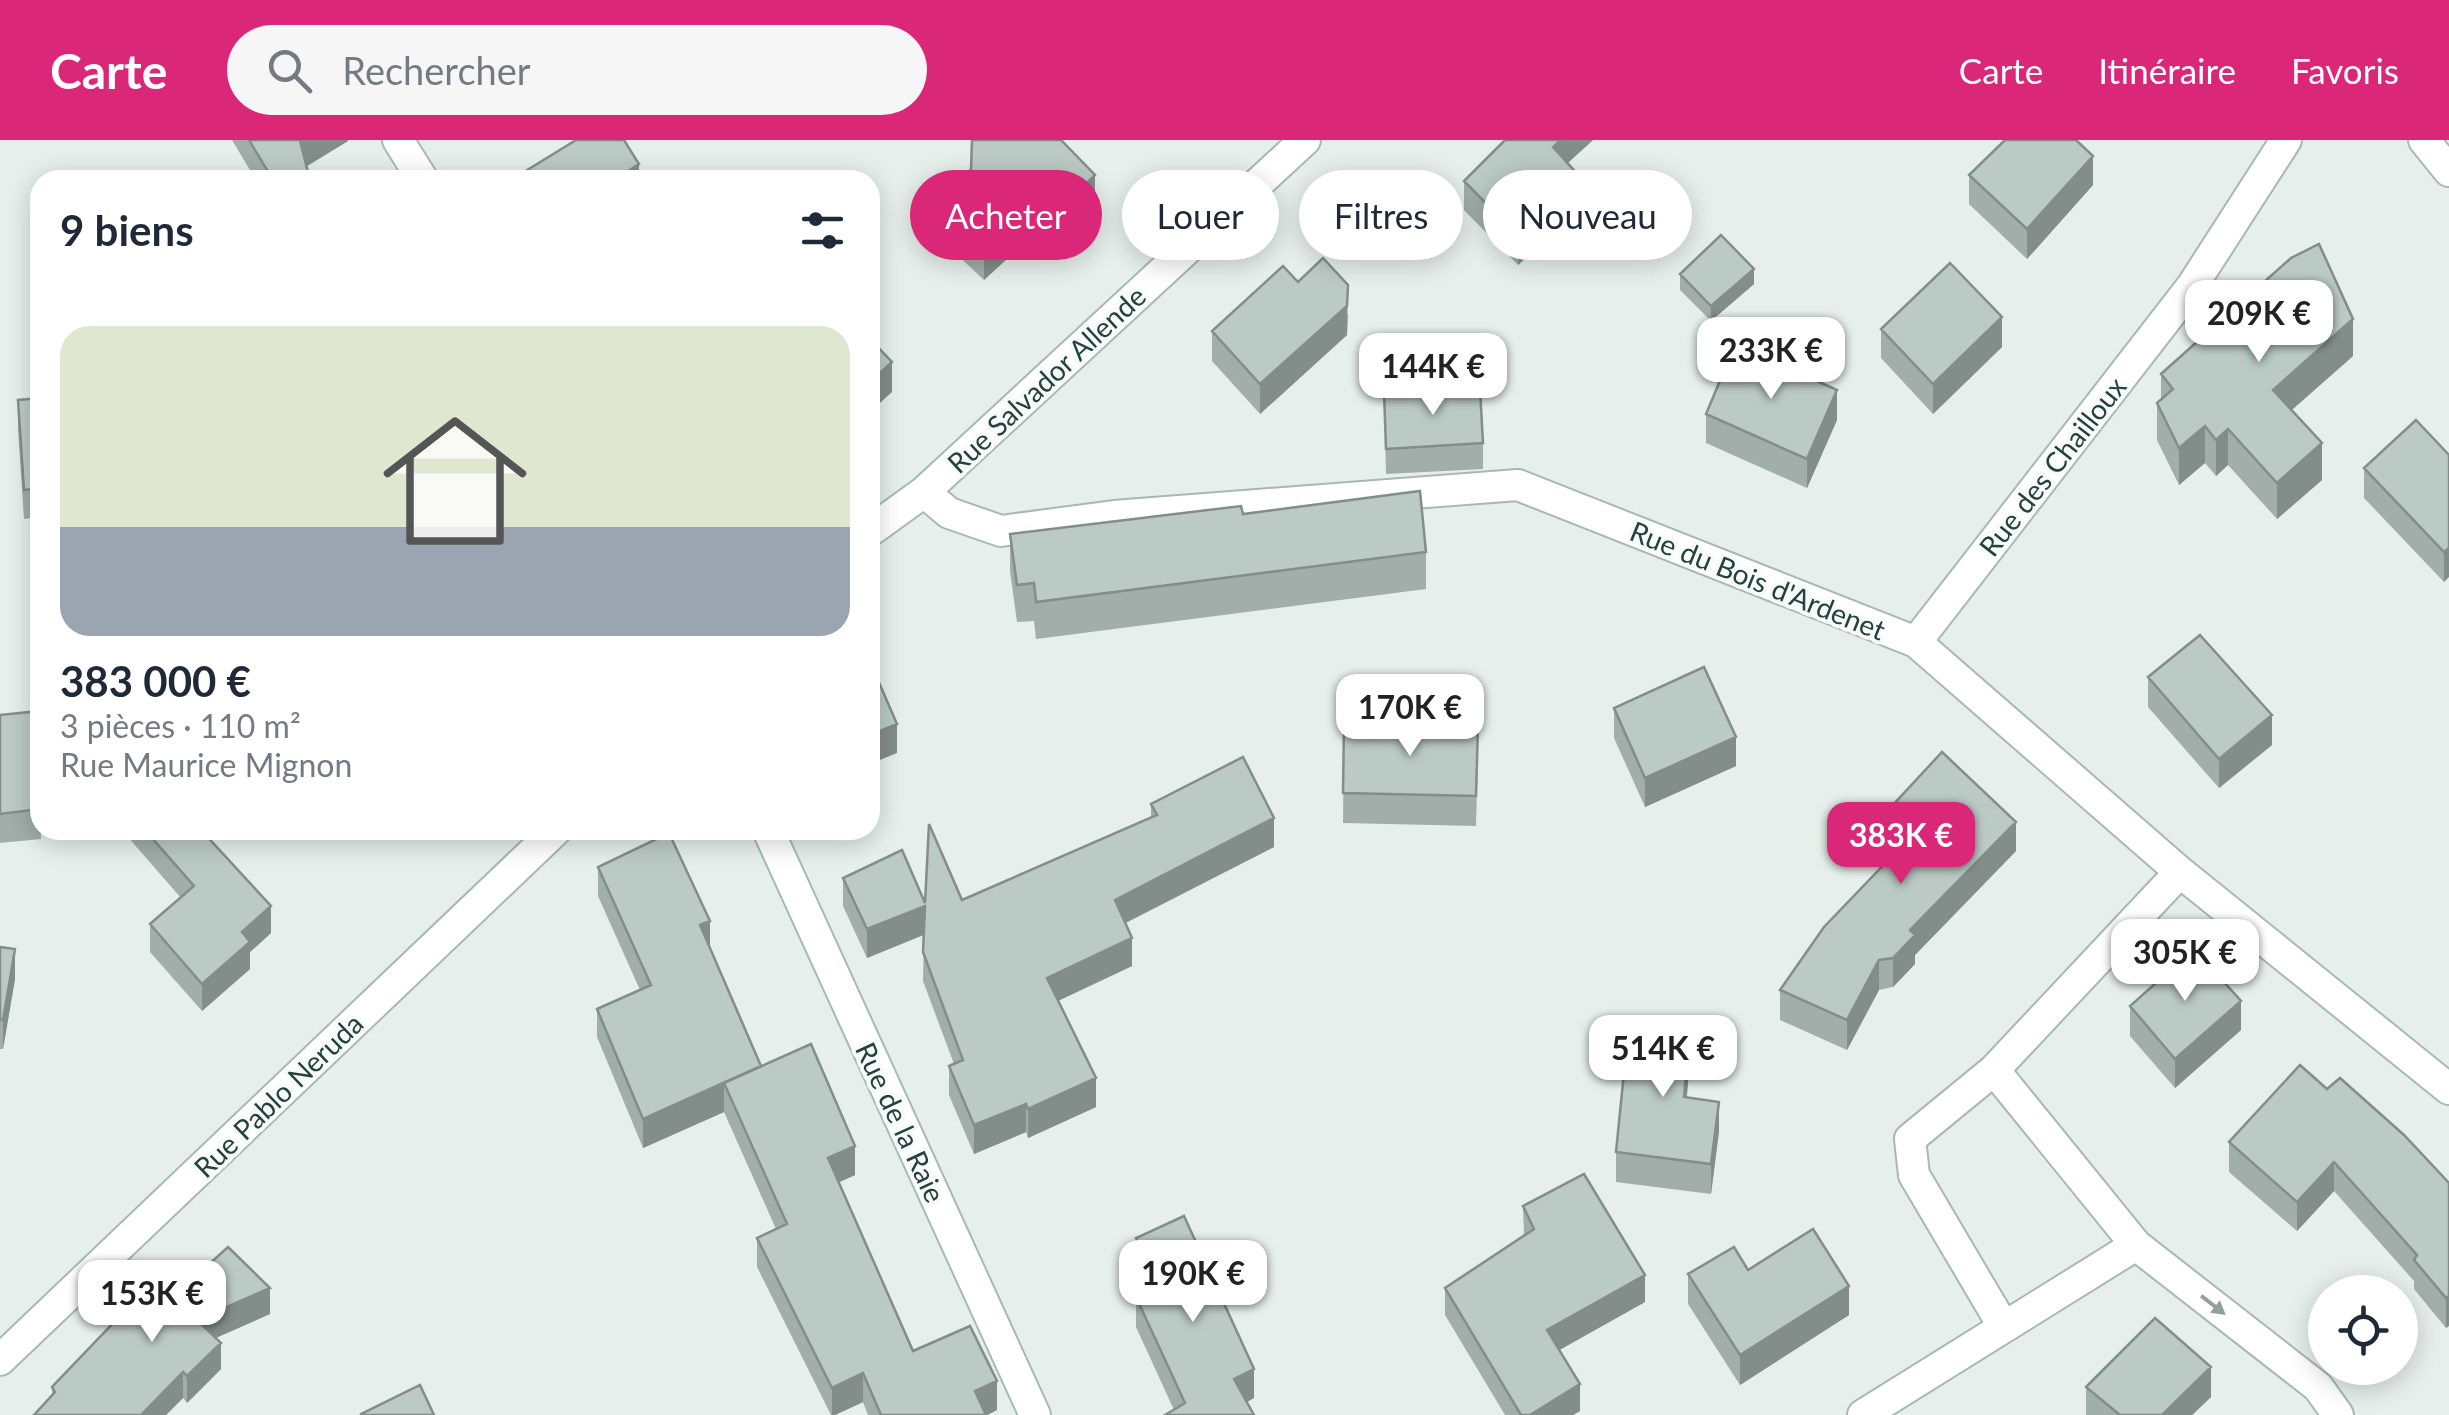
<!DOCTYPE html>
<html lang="fr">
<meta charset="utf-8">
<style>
:root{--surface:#fff;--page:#f6f6f7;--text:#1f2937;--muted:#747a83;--accent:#db2777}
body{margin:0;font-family:Lato,sans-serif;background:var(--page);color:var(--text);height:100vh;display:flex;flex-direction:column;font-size:38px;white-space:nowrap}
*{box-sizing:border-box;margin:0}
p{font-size:32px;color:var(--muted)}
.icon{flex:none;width:55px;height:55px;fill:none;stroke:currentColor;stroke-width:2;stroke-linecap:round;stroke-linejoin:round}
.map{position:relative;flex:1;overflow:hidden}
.panel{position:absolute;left:30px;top:30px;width:850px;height:670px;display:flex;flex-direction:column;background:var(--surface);border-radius:30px;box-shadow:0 5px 25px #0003}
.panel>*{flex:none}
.top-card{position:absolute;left:910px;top:30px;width:950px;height:90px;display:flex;gap:20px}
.buttons{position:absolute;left:2308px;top:1135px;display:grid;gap:20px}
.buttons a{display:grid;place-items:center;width:110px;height:110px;border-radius:50%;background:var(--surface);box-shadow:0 5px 25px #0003;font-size:50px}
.price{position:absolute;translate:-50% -85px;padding:0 22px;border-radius:20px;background:#fff;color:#222;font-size:32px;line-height:65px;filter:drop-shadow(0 2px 5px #0008)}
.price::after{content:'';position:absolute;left:50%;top:60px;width:30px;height:22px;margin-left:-15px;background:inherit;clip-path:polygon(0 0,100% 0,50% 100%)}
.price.selected{background:var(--accent);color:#fff}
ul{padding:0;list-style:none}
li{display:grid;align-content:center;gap:20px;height:530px;padding:0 30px}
li span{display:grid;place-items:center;height:310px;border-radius:30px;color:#555}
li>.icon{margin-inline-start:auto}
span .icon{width:180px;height:180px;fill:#fffc;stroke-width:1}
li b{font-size:42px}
h2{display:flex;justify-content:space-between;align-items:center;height:120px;padding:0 30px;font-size:42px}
.chip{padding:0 35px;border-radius:45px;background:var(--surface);box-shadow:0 5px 25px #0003;font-size:35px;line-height:90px}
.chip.selected{background:var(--accent);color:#fff}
header{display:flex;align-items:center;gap:60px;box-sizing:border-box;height:140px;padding:0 50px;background:var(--accent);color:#fff}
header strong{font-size:48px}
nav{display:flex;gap:55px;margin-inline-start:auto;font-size:35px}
.search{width:700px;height:90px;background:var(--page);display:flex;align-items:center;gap:25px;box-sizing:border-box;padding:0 35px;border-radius:55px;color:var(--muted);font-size:38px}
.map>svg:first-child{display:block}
</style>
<header>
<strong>Carte</strong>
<div class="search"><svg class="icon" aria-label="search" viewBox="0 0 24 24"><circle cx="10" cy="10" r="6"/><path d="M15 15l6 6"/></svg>Rechercher</div>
<nav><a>Carte</a><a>Itinéraire</a><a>Favoris</a></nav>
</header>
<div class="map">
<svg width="2449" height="1275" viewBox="0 0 2449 1275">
<rect width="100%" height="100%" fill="#e6efeb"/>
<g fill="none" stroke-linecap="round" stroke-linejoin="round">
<defs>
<path id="street" d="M2424 0 2449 31
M924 352 949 373 1001 391 1114 376 1518 345 1916 502 2180 732 2449 949
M870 391 924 352 1305 0
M1916 502 2192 146 2286 0
M2180 732 1994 930 2136 1105 2318 1247 2338 1275
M1994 930 1910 999 1914 1035 2002 1184
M0 1220 556 690
M1863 1275 2136 1105"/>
<path id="secondary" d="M398 0 423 40
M768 690 1035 1275"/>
</defs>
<use href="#street" stroke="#a8b8b2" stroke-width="34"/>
<use href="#secondary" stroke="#a4bbb3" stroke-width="34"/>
<use href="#street" stroke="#fff" stroke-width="30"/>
<use href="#secondary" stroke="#fff" stroke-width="30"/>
</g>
<path fill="#a1aea9" d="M232 0H348V1L306 27 310 40H256Z
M1593 0 1568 23 1581 67 1518 125 1464 70V41Z
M1969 35 2093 45 2027 119 1969 64Z
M1095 60 1044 110 1032 96 984 140 936 95V69Z
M1680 134 1754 144 1711 181 1680 150Z
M1298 142 1348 175 1347 195 1260 274 1212 221V191Z
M1881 189 2002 207 1933 274 1881 218Z
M2353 216 2292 270 2322 340 2277 379 2228 325 2216 336 2205 323 2179 345 2157 300V263L2161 260V234Z
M1384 252 1483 303V329L1386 334Z
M40 258V377L24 379 18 289V260Z
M1706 274 1837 280 1807 348 1706 303Z
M2449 315 2444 442 2364 358V328Z
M1243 374 1426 412V449L1036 499 1034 481 1017 482 1010 431V394Z
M2148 537 2272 605 2219 648 2148 567Z
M1614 568 1736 626 1645 667 1614 598Z
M40 571 41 699 0 703V575Z
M1344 583 1478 615 1476 686 1343 683Z
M1151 664 1274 707 1126 783 1132 826 1058 861 1096 967 1028 998 1026 992 974 1014 949 955V926L954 924 923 841 924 795 867 818 843 766V738L925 763 962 760 1151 678Z
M1892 666 2016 711 1915 815V824L1893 847 1879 850 1847 910 1780 880V850L1903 705 1892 695Z
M127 690H201L271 793 250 812V829L202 871 150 812V784L181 758 127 696Z
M598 727 710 807 761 927 855 1035 838 1043 913 1211 997 1270 987 1275H868L863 1262 835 1275H831L757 1127V1098L776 1089 724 972 643 1008 597 897V869L640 850 598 756Z
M0 807 15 839 3 909H0Z
M2130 866 2241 890 2175 948 2130 896Z
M1690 919 1687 957 1719 991 1711 1054 1616 1042V1012Z
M2327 949 2449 1043 2446 1188 2414 1149V1141L2334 1051 2297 1091 2229 1032V1002Z
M1523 1066 1645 1162 1559 1210 1580 1271 1573 1275H1505L1445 1175V1148L1524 1095Z
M1136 1098 1254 1258 1247 1262 1174 1270 1136 1187V1157L1147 1152 1136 1128Z
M1748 1130 1849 1175 1740 1245 1688 1164V1134Z
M173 1157 270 1174 216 1198 221 1229 187 1263 183 1258 166 1275H34L52 1255V1247L125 1178Z
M2086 1247 2211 1257 2192 1275H2086Z"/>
<path fill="#838d89" d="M302 0H348V1L300 30V1Z
M1561 0H1593L1553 36V7Z
M2093 16V45L2027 119V89Z
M639 24V40H614Z
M1095 35V60L1044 110V84Z
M1581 38V67L1518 125V96Z
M1032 71V96L984 140V114Z
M1754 129V144L1711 181V166Z
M1348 145 1347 195 1260 274V244Z
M2002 177V207L1933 274V244Z
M2353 179V216L2273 286V250Z
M892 222V252L870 272V242Z
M1837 250V280L1807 348V319Z
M2205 286V323L2179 345V308Z
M2228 289V325L2216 336V300Z
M2322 303V340L2277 379V343Z
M2449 408V437L2444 442V412Z
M2272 575V605L2219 648V619Z
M897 584V613L870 624V595Z
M1736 597V626L1645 667V638Z
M1274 678V707L1115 788V760Z
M2016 682V711L1915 815V824L1893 847V818L1910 790Z
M271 766V793L250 812V829L202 871V844L242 792Z
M925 766V794L867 818V789Z
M710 781V810L700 785Z
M1132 798V826L1047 866V838Z
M15 809V839L3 909V880Z
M1879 820V850L1847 910V880Z
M2241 861V890L2175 948V919Z
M1690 890V919L1684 986V957Z
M761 926 724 943V972L643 1008V979Z
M1096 938V967L1028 998V969Z
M1719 962V991L1711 1054V1024Z
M1026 964V992L974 1014V985Z
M855 1006V1035L828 1047V1018Z
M2334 1022V1051L2297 1091V1062Z
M1645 1135V1162L1547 1217V1190Z
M1849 1146V1175L1740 1245V1215Z
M270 1148V1174L197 1206V1180Z
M2449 1156V1186L2446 1188V1158Z
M221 1203V1229L187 1263V1236Z
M2211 1227V1257L2192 1275H2162Z
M1254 1229V1258L1234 1269V1239Z
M183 1232V1258L166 1275H141Z
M863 1233V1262L835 1275H832V1248Z
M997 1241V1270L987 1275 975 1251Z
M1580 1244V1271L1573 1275H1530Z"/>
<path fill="#bbcac4" stroke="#838d89" stroke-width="2.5" d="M249 0H302L300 1 310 40H273Z
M576 0H624L639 24 614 40H511Z
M972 0H1061L1095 35 1044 84 1032 71 984 114 936 69 971 29Z
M1505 0H1561L1553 7 1581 38 1518 96 1464 41Z
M2005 0H2076L2093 16 2027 89 1969 35Z
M1721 95 1754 129 1711 166 1680 134Z
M2319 104 2353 179 2273 250 2322 303 2277 343 2228 289 2216 300 2205 286 2179 308 2157 263 2173 249 2161 234 2291 118Z
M1323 118 1348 145 1347 166 1260 244 1212 191 1283 126 1298 142Z
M1950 123 2002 177 1933 244 1881 189Z
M870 199 892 222 870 242Z
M1735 205 1837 250 1807 319 1706 274Z
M1480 249 1483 303 1386 309 1384 252Z
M40 258V348L24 350 18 260Z
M2416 280 2449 315V408L2444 412 2364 328Z
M1420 351 1426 412 1036 462 1034 443 1017 445 1010 394 1241 366 1243 374Z
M2200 495 2272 575 2219 619 2148 537Z
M870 524H871L897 584 870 595Z
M1704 527 1736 597 1645 638 1614 568Z
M40 571V645H38L40 669 0 674V575Z
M1344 583 1478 585 1476 656 1343 653Z
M1942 612 2016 682 1910 790 1915 795 1893 818 1879 820 1847 880 1780 850 1824 787 1918 689 1892 666Z
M1243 617 1274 678 1115 760 1132 798 1047 838 1096 938 1028 969 1026 964 974 985 949 926 963 920 923 812 925 766 867 789 843 738 902 710 925 763 929 684 962 760 1157 675 1151 664Z
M145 690H201L271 766 242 792 250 802 202 844 150 784 194 746Z
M669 693 710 781 700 785 761 926 643 979 597 869 651 845 598 727Z
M0 807 15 809 3 880 0 879Z
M2194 809 2241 861 2175 919 2130 866Z
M1629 883 1690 890 1684 957 1719 962 1711 1024 1616 1012Z
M811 904 855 1006 828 1018 913 1211 970 1186 997 1241 975 1251 986 1275H881L863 1233 832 1248 757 1098 787 1084 724 943Z
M2300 925 2327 949 2340 938 2404 995 2449 1043V1156L2446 1158 2414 1120 2417 1115 2334 1022 2297 1062 2229 1002Z
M1584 1034 1645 1135 1547 1190 1580 1244 1530 1275H1521L1445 1148 1534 1089 1523 1066Z
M1184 1076 1254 1229 1234 1239 1254 1275H1165L1185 1263 1136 1157 1157 1146 1136 1098Z
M1813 1089 1849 1146 1740 1215 1688 1134 1734 1107 1748 1130Z
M228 1107 270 1148 197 1180 221 1203 187 1236 183 1232 141 1275H34L55 1252 52 1247 121 1175 125 1178 148 1157 153 1162 166 1150 173 1157Z
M2155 1178 2211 1227 2162 1275H2120L2086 1247Z
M420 1245 434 1275H361V1274Z"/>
<defs><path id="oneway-solid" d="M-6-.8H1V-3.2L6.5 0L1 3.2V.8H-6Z" transform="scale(2.5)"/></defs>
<use fill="#92a09c" href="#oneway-solid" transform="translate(2213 1165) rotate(38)"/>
<g text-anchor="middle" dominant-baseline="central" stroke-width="8" stroke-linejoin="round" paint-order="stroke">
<g font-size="28" fill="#24423a" stroke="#f7fbf9">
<text transform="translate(1046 239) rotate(-43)">Rue Salvador Allende</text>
<text transform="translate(2052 326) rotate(-52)">Rue des Chailloux</text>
<text transform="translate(1758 440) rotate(22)">Rue du Bois d'Ardenet</text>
<text transform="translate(278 955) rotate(-44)">Rue Pablo Neruda</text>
<text transform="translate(901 982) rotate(65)">Rue de la Raie</text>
</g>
</g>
</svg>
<div class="buttons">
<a><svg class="icon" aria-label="locate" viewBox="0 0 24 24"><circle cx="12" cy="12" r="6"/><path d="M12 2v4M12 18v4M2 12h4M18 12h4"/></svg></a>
</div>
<b class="price" style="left:2259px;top:225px">209K €</b>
<b class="price" style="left:1771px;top:262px">233K €</b>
<b class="price" style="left:1433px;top:278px">144K €</b>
<b class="price" style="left:1410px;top:619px">170K €</b>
<b class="price selected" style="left:1901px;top:747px">383K €</b>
<b class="price" style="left:2185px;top:864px">305K €</b>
<b class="price" style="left:1663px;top:960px">514K €</b>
<b class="price" style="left:1193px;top:1185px">190K €</b>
<b class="price" style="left:152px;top:1205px">153K €</b>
<div class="top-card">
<a class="chip selected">Acheter</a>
<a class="chip">Louer</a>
<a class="chip">Filtres</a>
<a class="chip">Nouveau</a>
</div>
<section class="panel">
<h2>9 biens<svg class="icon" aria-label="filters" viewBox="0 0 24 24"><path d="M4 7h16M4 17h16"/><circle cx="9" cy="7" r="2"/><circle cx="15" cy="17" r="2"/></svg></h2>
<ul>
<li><span style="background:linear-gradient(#dfe7d0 65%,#9aa5b1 0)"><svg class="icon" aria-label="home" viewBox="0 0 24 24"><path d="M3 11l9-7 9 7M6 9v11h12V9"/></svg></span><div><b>383 000 €</b><p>3 pièces · 110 m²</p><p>Rue Maurice Mignon</p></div></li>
</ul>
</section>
</div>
